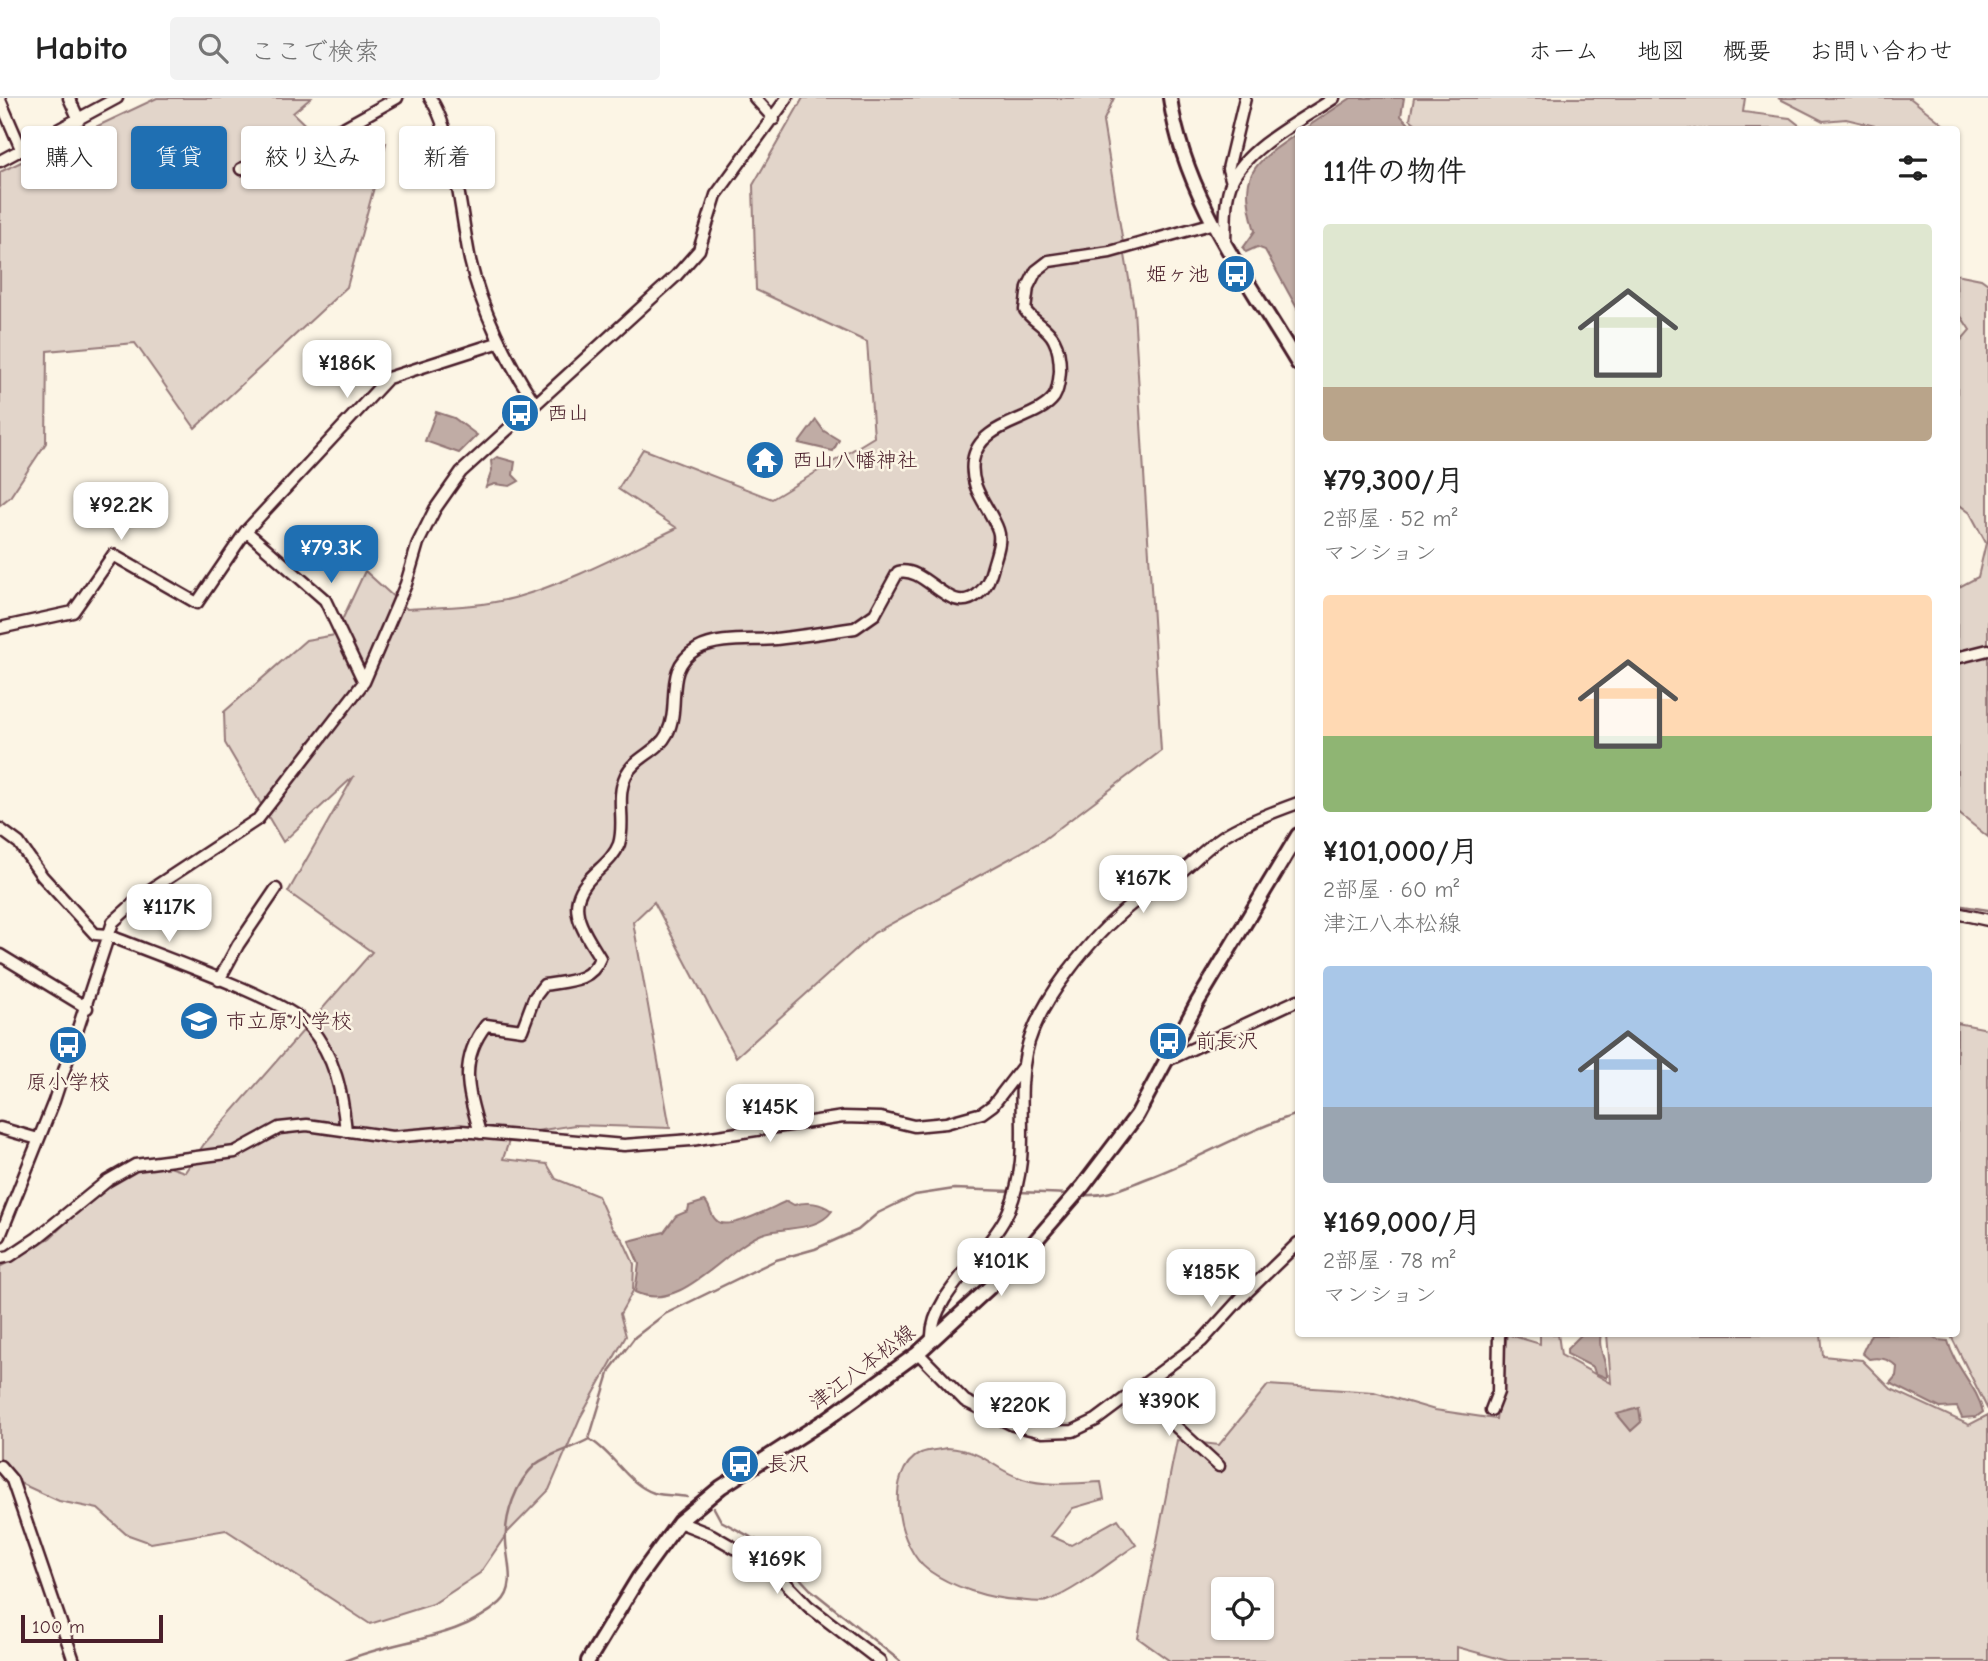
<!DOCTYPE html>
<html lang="ja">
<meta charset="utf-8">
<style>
:root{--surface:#fff;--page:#f2f2f2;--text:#222;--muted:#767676;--line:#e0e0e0;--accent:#1f6fb2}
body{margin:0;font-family:"Comic Neue","Klee One",sans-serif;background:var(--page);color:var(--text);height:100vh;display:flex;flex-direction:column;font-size:26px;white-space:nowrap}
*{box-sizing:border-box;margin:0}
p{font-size:23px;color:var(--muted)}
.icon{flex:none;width:38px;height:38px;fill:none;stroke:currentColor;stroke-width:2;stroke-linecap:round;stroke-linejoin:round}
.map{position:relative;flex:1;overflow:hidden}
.side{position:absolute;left:1295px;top:28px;width:665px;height:1211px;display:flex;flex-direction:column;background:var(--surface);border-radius:7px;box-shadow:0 2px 5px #0004}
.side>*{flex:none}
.banner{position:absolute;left:21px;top:28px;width:665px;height:63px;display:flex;gap:14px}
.buttons{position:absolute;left:1211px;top:1479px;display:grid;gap:14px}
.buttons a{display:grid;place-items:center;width:63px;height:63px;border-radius:7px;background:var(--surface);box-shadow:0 2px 5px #0004;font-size:35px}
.scale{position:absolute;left:21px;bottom:18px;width:142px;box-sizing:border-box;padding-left:7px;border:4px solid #4a1f2b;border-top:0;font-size:19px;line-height:24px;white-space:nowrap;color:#4a1f2b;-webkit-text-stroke:5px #fcf5e5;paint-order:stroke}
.price{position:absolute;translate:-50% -60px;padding:0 16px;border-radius:14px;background:#fff;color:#222;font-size:23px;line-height:46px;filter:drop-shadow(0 2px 4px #0008)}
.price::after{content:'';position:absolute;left:50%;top:42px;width:21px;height:16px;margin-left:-10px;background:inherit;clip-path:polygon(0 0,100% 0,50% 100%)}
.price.active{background:var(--accent);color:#fff}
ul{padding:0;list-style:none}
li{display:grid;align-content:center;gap:14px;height:371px;padding:0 28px}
li span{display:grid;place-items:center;height:217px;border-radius:7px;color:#555}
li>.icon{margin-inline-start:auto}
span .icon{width:126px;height:126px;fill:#fffc;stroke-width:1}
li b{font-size:30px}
h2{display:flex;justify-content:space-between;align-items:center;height:84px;padding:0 28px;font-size:30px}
.tag{padding:0 24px;border-radius:7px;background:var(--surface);box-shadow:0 2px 5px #0004;font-size:24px;line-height:63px}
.tag.active{background:var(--accent);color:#fff}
header{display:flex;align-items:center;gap:42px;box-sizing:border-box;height:98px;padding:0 35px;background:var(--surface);border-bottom:2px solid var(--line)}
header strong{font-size:33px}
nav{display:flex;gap:38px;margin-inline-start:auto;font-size:24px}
.search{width:490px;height:63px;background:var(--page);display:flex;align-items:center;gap:18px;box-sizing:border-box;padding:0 24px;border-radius:7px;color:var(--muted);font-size:26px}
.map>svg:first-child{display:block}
</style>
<header>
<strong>Habito</strong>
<div class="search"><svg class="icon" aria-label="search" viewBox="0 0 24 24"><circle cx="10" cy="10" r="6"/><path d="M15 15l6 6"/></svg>ここで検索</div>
<nav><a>ホーム</a><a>地図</a><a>概要</a><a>お問い合わせ</a></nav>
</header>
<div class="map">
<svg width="1988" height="1563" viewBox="0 0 1988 1563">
<rect width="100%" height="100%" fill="#fcf5e5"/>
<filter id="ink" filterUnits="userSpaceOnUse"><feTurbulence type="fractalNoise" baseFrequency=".0143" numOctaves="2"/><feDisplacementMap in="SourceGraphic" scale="14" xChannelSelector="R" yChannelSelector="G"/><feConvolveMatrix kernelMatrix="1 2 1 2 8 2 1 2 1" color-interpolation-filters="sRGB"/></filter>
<g filter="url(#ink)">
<path fill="#e2d5ca" stroke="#967a7a" stroke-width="2" fill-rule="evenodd" d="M157 0H311L293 15 329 50 386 45 347 189 195 330 135 245 47 253 46 345 10 399 0 407V74Z
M803 0H1114L1103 24 1134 211 1161 653 1042 743 874 835 736 959 654 804 633 824 670 1030 575 1027 511 1037 503 1061 547 1066 556 1081 598 1098 612 1130 623 1142 634 1166 633 1193 620 1216 626 1238 580 1320 549 1392 508 1434 480 1475 433 1506 370 1526 226 1432 151 1445 126 1436 98 1411 59 1403 0 1376V1169L50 1140 114 1079 154 1064 185 1074 204 1046 372 854 288 794 354 678 283 744 225 645 224 614 306 542 335 537 365 473 407 511C443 509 479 509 514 500 571 484 624 455 677 430L618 391 643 351 772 401 874 339 867 244 756 192 753 87Z
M1414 0H1745L1743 14 1790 20 1804 31H1422L1410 21Z
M1778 0H1910L1948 30 1892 32 1846 21 1823 23Z
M1956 176 1981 181 1988 186V739L1957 714V490L1978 479 1986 445 1970 415 1957 405V247L1970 232 1957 212Z
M1957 925 1988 931V1312L1950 1236H1956Z
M1507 1236 1540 1246V1236H1558L1561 1257 1611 1285 1607 1236H1821L1823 1258 1862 1262 1891 1291 1969 1327 1988 1317V1563H1508L1457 1549V1563H1170L1138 1540 1177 1342 1219 1347 1268 1287 1374 1294 1435 1312 1496 1321ZM1223 1491H1262V1530H1223Z
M947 1350C988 1353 991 1371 1023 1381 1047 1389 1077 1385 1101 1384L1104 1401 1073 1410 1051 1438 1071 1447 1118 1421 1136 1447C1110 1464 1078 1491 1050 1502 1042 1506 1028 1503 1018 1502 989 1501 952 1489 928 1472 899 1451 881 1375 921 1355 928 1352 939 1352 947 1350Z"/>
<path fill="#c0aca5" stroke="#917474" stroke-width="2" d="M1351 0H1404L1401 18 1414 31H1304Z
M1298 35V212L1265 152 1257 149 1246 154 1243 150 1255 133C1238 74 1252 67 1298 35Z
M436 314 454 320 477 337 459 355 425 343Z
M816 322 824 333 839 342 833 353 799 345Z
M497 359 515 364 513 377 519 383 510 388 495 386 486 389 492 372 491 363Z
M705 1103C711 1109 710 1117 716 1122 727 1135 772 1109 787 1103L794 1107C807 1103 821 1105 832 1113 817 1134 784 1128 762 1136 724 1151 682 1216 635 1194L639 1166 629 1143 664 1134 676 1118 688 1113 689 1108Z
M1582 1236H1601C1597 1251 1608 1265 1607 1280L1595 1275 1593 1269 1567 1256V1251Z
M1871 1236H1930L1938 1242 1948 1243C1955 1270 1977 1288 1983 1314L1976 1319 1962 1320 1957 1309 1940 1310 1890 1285 1896 1278 1897 1269C1890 1261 1880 1259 1869 1261L1862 1255Z
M1639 1310 1641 1324 1631 1333 1617 1316Z"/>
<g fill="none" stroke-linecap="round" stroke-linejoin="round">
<path stroke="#917474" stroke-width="2.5" d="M1956 807 1988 812
M1018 1094 1071 1096
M1081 1097C1107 1099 1124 1089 1148 1080 1199 1061 1246 1032 1298 1016
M589 1341C613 1354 627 1386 654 1395 664 1398 677 1397 687 1399
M714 1410 721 1423 773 1451 810 1491 900 1563
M345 1563C394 1541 457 1543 500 1505 517 1490 507 1464 506 1444 504 1418 516 1384 536 1366 550 1355 574 1350 589 1341L610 1272 635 1239 665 1216 776 1162 815 1151 858 1132 878 1115 915 1097 954 1091 1011 1093"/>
<defs>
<path id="minor" d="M69 0 79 22
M430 0C454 34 461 119 470 162 481 211 507 263 534 304
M755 0 774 21
M0 2 22 53
M0 63 117 0
M241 71 343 30 397 0
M1232 84 1228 71 1245 0
M1225 143C1226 124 1224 101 1232 83 1248 48 1302 22 1334 0
M246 433 325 502 364 584
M0 530 73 514 113 457 197 505 246 433 388 280 494 246
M1956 560 1988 552
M0 731 19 745 42 778 95 836 108 837C148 854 286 901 309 928 336 960 342 994 346 1033
M1956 815 1988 822
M0 857 87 910
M219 882 238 847 276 791
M1168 962 1298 902
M0 1030 38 1041
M480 1035C468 993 458 963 486 927L522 932 534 900 544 887C567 883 591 884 600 860 590 843 573 821 578 801 584 777 611 768 619 746 626 724 615 700 626 677 635 659 658 654 667 636 682 606 662 571 697 551 718 539 752 543 776 541 802 538 829 534 855 530L875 516 898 474C927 467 949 520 978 496 987 489 990 479 993 468 996 457 1002 443 998 432 990 409 969 392 973 363 979 323 1036 324 1054 299 1059 291 1059 282 1060 273 1060 263 1059 251 1054 242 1048 229 1033 224 1025 212L1028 189 1036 173 1049 163 1110 154 1214 125
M0 1138 54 1003 113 824 144 796 258 721 364 584 406 486 418 445 435 411 461 374 676 178 699 152 716 97 787 0
M0 1160 10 1158 37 1140 107 1083 135 1067 235 1054 279 1030 307 1027 392 1039 461 1033 624 1047 691 1042 843 1019 881 1020 914 1028 946 1025 982 1015 993 1007 1023 968
M932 1241C929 1198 993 1152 1009 1112 1033 1052 1014 1011 1026 955 1036 905 1093 837 1132 806 1146 795 1163 788 1177 777 1195 763 1210 745 1230 734 1251 722 1276 713 1298 705
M918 1255 965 1303 1013 1327 1042 1334 1073 1333 1096 1322 1202 1243 1241 1200 1298 1145
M1136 1292 1219 1368
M1491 1312 1498 1294 1499 1236
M0 1368 12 1382 74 1563
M679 1424 712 1437 773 1472 808 1508 880 1563"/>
<path id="major" d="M1170 0C1184 99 1248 182 1298 266
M588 1563 639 1479 679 1424 721 1389 827 1321 918 1255 1016 1165 1083 1088 1137 1017 1197 905 1298 737"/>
</defs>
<use href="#minor" stroke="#4a1f2b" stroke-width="15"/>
<use href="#major" stroke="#4a1f2b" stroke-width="18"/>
<use href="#minor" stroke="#fcf5e5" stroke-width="10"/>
<use href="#major" stroke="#fcf5e5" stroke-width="12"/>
</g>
</g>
<defs>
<symbol id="bus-disc" viewBox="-11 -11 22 22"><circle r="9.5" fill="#1f6fb2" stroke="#fcf5e5"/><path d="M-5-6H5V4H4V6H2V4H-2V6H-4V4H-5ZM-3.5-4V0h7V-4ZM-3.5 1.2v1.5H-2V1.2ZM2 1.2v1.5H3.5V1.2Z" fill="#fff"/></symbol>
<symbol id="temple-disc" viewBox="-11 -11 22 22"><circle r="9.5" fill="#1f6fb2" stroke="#fcf5e5"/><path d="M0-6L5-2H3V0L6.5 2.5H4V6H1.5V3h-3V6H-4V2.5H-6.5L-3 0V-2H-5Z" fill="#fff"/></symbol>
<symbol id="school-disc" viewBox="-11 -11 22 22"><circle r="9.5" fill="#1f6fb2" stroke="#fcf5e5"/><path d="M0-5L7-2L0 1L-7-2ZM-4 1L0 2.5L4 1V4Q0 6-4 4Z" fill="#fff"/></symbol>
</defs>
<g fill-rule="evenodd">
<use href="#bus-disc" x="1214" y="154" width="44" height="44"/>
<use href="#bus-disc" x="498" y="293" width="44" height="44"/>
<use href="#temple-disc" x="743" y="340" width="44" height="44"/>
<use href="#school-disc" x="177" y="901" width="44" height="44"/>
<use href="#bus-disc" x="1146" y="921" width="44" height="44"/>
<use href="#bus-disc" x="46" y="925" width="44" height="44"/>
<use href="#bus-disc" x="718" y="1344" width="44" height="44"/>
</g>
<g text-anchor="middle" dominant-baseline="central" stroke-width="5" stroke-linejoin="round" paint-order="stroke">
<g font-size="21" fill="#4a1f2b" stroke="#fcf5e5" text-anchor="start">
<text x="1209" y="176" text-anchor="end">姫ヶ池</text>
<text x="547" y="315">西山</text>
<text x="792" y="362">西山八幡神社</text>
<text x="226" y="923">市立原小学校</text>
<text x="1195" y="943">前長沢</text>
<text x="68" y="984" text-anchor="middle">原小学校</text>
<text x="767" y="1366">長沢</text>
</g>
<g font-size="21" fill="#4a1f2b" stroke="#fcf5e5">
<text transform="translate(862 1269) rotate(-37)">津江八本松線</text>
</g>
</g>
</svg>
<div class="buttons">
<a><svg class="icon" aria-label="locate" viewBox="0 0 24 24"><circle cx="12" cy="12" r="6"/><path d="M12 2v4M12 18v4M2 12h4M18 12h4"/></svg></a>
</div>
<div class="scale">100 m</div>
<b class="price" style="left:347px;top:302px">¥186K</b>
<b class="price" style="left:121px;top:444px">¥92.2K</b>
<b class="price active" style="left:331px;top:487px">¥79.3K</b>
<b class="price" style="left:1143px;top:817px">¥167K</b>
<b class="price" style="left:169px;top:846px">¥117K</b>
<b class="price" style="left:770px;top:1046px">¥145K</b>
<b class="price" style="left:1001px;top:1200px">¥101K</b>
<b class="price" style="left:1211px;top:1211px">¥185K</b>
<b class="price" style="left:1169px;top:1340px">¥390K</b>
<b class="price" style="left:1020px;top:1344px">¥220K</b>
<b class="price" style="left:777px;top:1498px">¥169K</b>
<div class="banner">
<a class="tag">購入</a>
<a class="tag active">賃貸</a>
<a class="tag">絞り込み</a>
<a class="tag">新着</a>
</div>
<section class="side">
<h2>11件の物件<svg class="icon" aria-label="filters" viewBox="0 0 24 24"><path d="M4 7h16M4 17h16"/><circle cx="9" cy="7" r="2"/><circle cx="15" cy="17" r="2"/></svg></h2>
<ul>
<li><span style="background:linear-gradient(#dfe7d0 75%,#b9a48a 0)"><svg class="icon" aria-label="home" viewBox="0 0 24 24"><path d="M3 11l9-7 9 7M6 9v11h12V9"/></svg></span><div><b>¥79,300/月</b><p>2部屋 · 52 m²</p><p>マンション</p></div></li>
<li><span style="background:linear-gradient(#ffd9b3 65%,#8fb573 0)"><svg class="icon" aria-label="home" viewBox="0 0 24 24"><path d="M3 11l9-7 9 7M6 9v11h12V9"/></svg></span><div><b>¥101,000/月</b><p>2部屋 · 60 m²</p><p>津江八本松線</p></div></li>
<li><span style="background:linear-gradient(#a9c7e8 65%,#9aa5b1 0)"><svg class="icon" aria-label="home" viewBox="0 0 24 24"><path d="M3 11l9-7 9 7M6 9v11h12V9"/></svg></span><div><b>¥169,000/月</b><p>2部屋 · 78 m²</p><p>マンション</p></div></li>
</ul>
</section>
</div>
